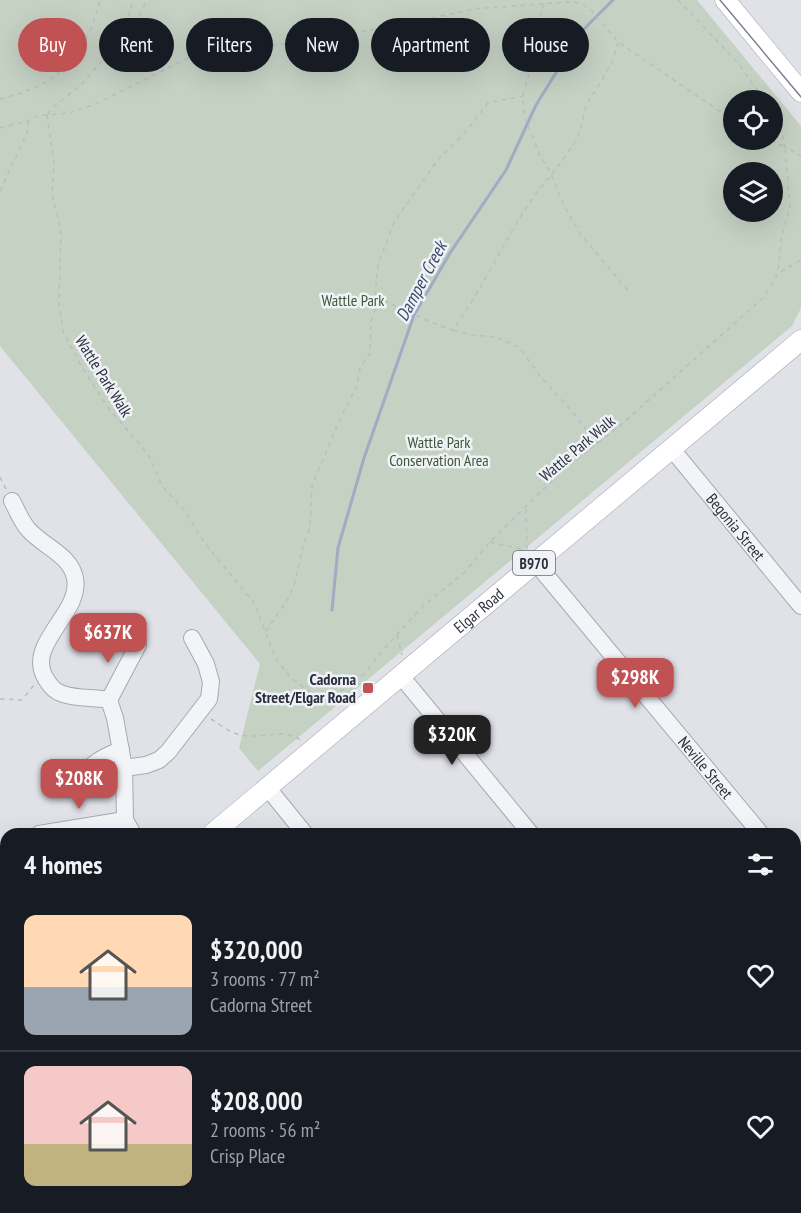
<!DOCTYPE html>
<meta charset="utf-8">
<style>
:root{--surface:#171b24;--page:#242831;--text:#f1f3f6;--muted:#9ea1a6;--line:#363941;--accent:#c15253}
body{margin:0;font-family:"PT Sans Narrow",sans-serif;background:var(--page);color:var(--text);height:100vh;display:flex;flex-direction:column;font-size:22px;white-space:nowrap}
*{box-sizing:border-box;margin:0}
p{font-size:20px;color:var(--muted)}
.icon{flex:none;width:33px;height:33px;fill:none;stroke:currentColor;stroke-width:2;stroke-linecap:round;stroke-linejoin:round}
.map{position:relative;flex:1;overflow:hidden}
.details{position:absolute;left:0px;top:828px;width:801px;height:386px;display:flex;flex-direction:column;background:var(--surface);border-radius:18px 18px 0 0;box-shadow:0 6px 24px #0002}
.details>*{flex:none}
.top-card{position:absolute;left:18px;top:18px;width:765px;height:54px;display:flex;gap:12px}
.controls{position:absolute;left:723px;top:90px;display:grid;gap:12px}
.controls a{display:grid;place-items:center;width:60px;height:60px;border-radius:50%;background:var(--surface);box-shadow:0 6px 24px #0002;font-size:30px}
.price{position:absolute;translate:-50% -51px;padding:0 14px;border-radius:12px;background:var(--accent);color:#fff;font-size:20px;line-height:39px;filter:drop-shadow(0 2px 3px #0008)}
.price::after{content:'';position:absolute;left:50%;top:36px;width:18px;height:14px;margin-left:-9px;background:inherit;clip-path:polygon(0 0,100% 0,50% 100%)}
.price.selected{background:#222;color:#fff}
ul{padding:0;list-style:none}
li{display:flex;align-items:center;gap:18px;height:150px;padding:0 24px}
li+li{border-top:2px solid var(--line)}
li span{display:grid;place-items:center;flex:none;width:168px;height:120px;border-radius:12px;color:#555}
li>.icon{margin-inline-start:auto}
span .icon{width:72px;height:72px;fill:#fffc;stroke-width:1}
li b{font-size:26px}
h2{display:flex;justify-content:space-between;align-items:center;height:72px;padding:0 24px;font-size:26px}
.tag{padding:0 21px;border-radius:27px;background:var(--surface);box-shadow:0 6px 24px #0002;font-size:21px;line-height:54px}
.tag.selected{background:var(--accent);color:#fff}
.map>svg:first-child{display:block}
</style>
<div class="map">
<svg width="801" height="1213" viewBox="0 0 801 1213">
<rect width="100%" height="100%" fill="#e1e2e8"/>
<path fill="#cfd1da" d="M6 1025V1208H493L498 1213H0V1030Z"/>
<path fill="#c4d1c3" fill-rule="evenodd" d="M0 0H697L801 126V308L792 326 258 771 239 748 260 664 0 346ZM734 100H772V140H734ZM734 172H772V212H734Z"/>
<g fill="none" stroke-linecap="round" stroke-linejoin="round">
<path stroke="#9facc4" stroke-width="3" d="M332 610 338 548 364 458 414 315 450 253 506 170 536 105 582 31 613 0"/>
</g>
<path fill="#b8bbc4" d="M0 1119 6 1126V1208H29L19 1213 0 1212Z
M156 1208H188L191 1213H146Z
M230 1208H273L278 1213H231Z
M350 1208H381V1213H350Z
M452 1208H470L464 1213H457Z
M570 1208H583L586 1211 583 1213H564Z"/>
<g fill="none" stroke-linecap="round" stroke-linejoin="round">
<defs>
<g id="minor">
<path id="s1" d="M671 448 801 606"/>
<path d="M12 501C17 510 21 521 28 529 42 546 70 554 75 578 82 614 24 644 46 679 50 686 55 692 63 694 77 699 94 697 109 700L115 718 124 768 125 820 133 834"/>
<path id="s2" d="M535 562 761 834"/>
<path d="M401 676 531 834"/>
<path d="M109 700 138 645"/>
<path d="M124 768 146 765 159 760 168 752 209 699 211 682 206 664 192 638"/>
<path d="M76 785C87 766 100 758 121 750"/>
<path d="M267 787 305 834"/>
<path d="M39 834 125 820"/>
<path d="M795 877 801 889"/>
<path d="M795 912 801 904"/>
<path d="M0 961 6 968"/>
<path d="M795 1157 801 1164"/>
<path d="M208 1208 212 1213"/>
<path d="M610 1208 614 1213"/>
</g>
<g id="major">
<path d="M725 0 801 92"/>
<path id="s3" d="M212 834 801 340"/>
<path d="M0 1013 6 1008"/>
</g>
</defs>
<use href="#minor" stroke="#a7a9b2" stroke-width="18"/>
<use href="#major" stroke="#a1a6b2" stroke-width="21"/>
<path stroke="#bbbdc3" stroke-width="1.5" stroke-dasharray="4.5 4.5" stroke-linecap="butt" d="M678 0 738 63 764 100
M544 4 540 16 539 35 523 96 524 116 540 155 551 174 564 206 581 235 630 293
M124 34 133 0
M0 99C57 86 86 57 100 0
M772 111 779 119 785 147 801 156
M48 114 52 108 81 85 136 22 147 0
M47 115 54 164 52 195 61 229 59 303 63 331 80 364 109 409 148 454 162 486 185 511 204 542 254 603 277 661 291 678 318 698 345 689 365 673 382 651 423 606 465 572 488 544 563 470 623 423 763 298 778 273 801 260
M0 128 28 121 37 116 69 113 98 103 194 55 306 41 384 28 474 9 568 2 580 3 591 10 618 42 734 121
M771 140 785 147 790 207 782 235 778 272
M0 191 27 133 28 122
M375 297C402 308 426 322 453 330 479 293 498 254 521 216 537 188 562 166 577 138 583 127 582 111 590 99 600 83 614 63 618 43
M454 330 472 335 496 337 519 347 541 377 571 410 598 444
M0 477 6 489
M526 509 527 549
M490 542 526 550
M266 631 286 602 294 586 303 546 310 527 312 486 339 421 357 386 360 368 370 353 371 322 377 304 375 297 378 264 395 221 439 158 464 134 488 103 523 96
M397 635 402 655
M0 699 22 700 34 685
M211 719C219 724 228 731 237 734 256 741 284 727 300 740
M0 1108 6 1114
M74 1208 92 1213
M116 1208H124
M190 1208 191 1213
M309 1208 317 1213
M365 1212V1213
M54 1213 66 1208
M110 1213 112 1208 126 1213
M138 1213 149 1208
M332 1213 333 1208
M383 1213 386 1208"/>
<use href="#minor" stroke="#f3f4f7" stroke-width="16"/>
<use href="#major" stroke="#fff" stroke-width="20"/>
<path stroke="#7c8090" stroke-width="1.5" d="M720 0 801 97"/>
</g>
<rect fill="#c15253" stroke="#f0f2f6" stroke-width="2" x="362" y="682" width="12" height="12" rx="3"/>
<g text-anchor="middle" dominant-baseline="central" stroke-width="5" stroke-linejoin="round" paint-order="stroke">
<rect fill="#f0f2f6" stroke="#666a75" stroke-width="1.5" x="513" y="551" width="42" height="24" rx="4.5"/>
<g font-size="15" font-weight="bold" fill="#2b2f3e">
<text x="534" y="563">B970</text>
</g>
<g font-size="16" fill="#3b5839" stroke="#f0f2f6">
<text x="353" y="300">Wattle Park</text>
<text x="439" y="442">Wattle Park<tspan x="439" dy="18">Conservation Area</tspan></text>
</g>
<g font-size="16" fill="#2b2f3e" stroke="#f0f2f6">
<text transform="translate(104 376) rotate(58)">Wattle Park Walk</text>
<text transform="translate(577 448) rotate(-40)">Wattle Park Walk</text>
<text stroke="none"><textPath href="#s1" startOffset="102">Begonia Street</textPath></text>
<text stroke="none"><textPath href="#s3" startOffset="348">Elgar Road</textPath></text>
<text stroke="none"><textPath href="#s2" startOffset="267">Neville Street</textPath></text>
</g>
<g font-size="16" font-weight="bold" fill="#2b2f3e" stroke="#f0f2f6" text-anchor="end">
<text x="356" y="679">Cadorna<tspan x="356" dy="18">Street/Elgar Road</tspan></text>
</g>
<g font-size="18" font-style="italic" fill="#39496e" stroke="#f0f2f6">
<text transform="translate(421 281) rotate(-62)">Damper Creek</text>
</g>
</g>
</svg>
<div class="controls">
<a><svg class="icon" aria-label="locate" viewBox="0 0 24 24"><circle cx="12" cy="12" r="6"/><path d="M12 2v4M12 18v4M2 12h4M18 12h4"/></svg></a>
<a><svg class="icon" aria-label="layers" viewBox="0 0 24 24"><path d="M12 4l9 5-9 5-9-5zM3 14l9 5 9-5"/></svg></a>
</div>
<b class="price" style="left:108px;top:664px">$637K</b>
<b class="price" style="left:635px;top:709px">$298K</b>
<b class="price selected" style="left:452px;top:766px">$320K</b>
<b class="price" style="left:79px;top:810px">$208K</b>
<div class="top-card">
<a class="tag selected">Buy</a>
<a class="tag">Rent</a>
<a class="tag">Filters</a>
<a class="tag">New</a>
<a class="tag">Apartment</a>
<a class="tag">House</a>
</div>
<section class="details">
<h2>4 homes<svg class="icon" aria-label="filters" viewBox="0 0 24 24"><path d="M4 7h16M4 17h16"/><circle cx="9" cy="7" r="2"/><circle cx="15" cy="17" r="2"/></svg></h2>
<ul>
<li><span style="background:linear-gradient(#ffd9b3 60%,#9aa5b1 0)"><svg class="icon" aria-label="home" viewBox="0 0 24 24"><path d="M3 11l9-7 9 7M6 9v11h12V9"/></svg></span><div><b>$320,000</b><p>3 rooms · 77 m²</p><p>Cadorna Street</p></div><svg class="icon" aria-label="heart" viewBox="0 0 24 24"><path d="M12 20l-8-8c-3-5 5-10 8-4 3-6 11-1 8 4z"/></svg></li>
<li><span style="background:linear-gradient(#f6c9c9 65%,#c2b280 0)"><svg class="icon" aria-label="home" viewBox="0 0 24 24"><path d="M3 11l9-7 9 7M6 9v11h12V9"/></svg></span><div><b>$208,000</b><p>2 rooms · 56 m²</p><p>Crisp Place</p></div><svg class="icon" aria-label="heart" viewBox="0 0 24 24"><path d="M12 20l-8-8c-3-5 5-10 8-4 3-6 11-1 8 4z"/></svg></li>
</ul>
</section>
</div>
